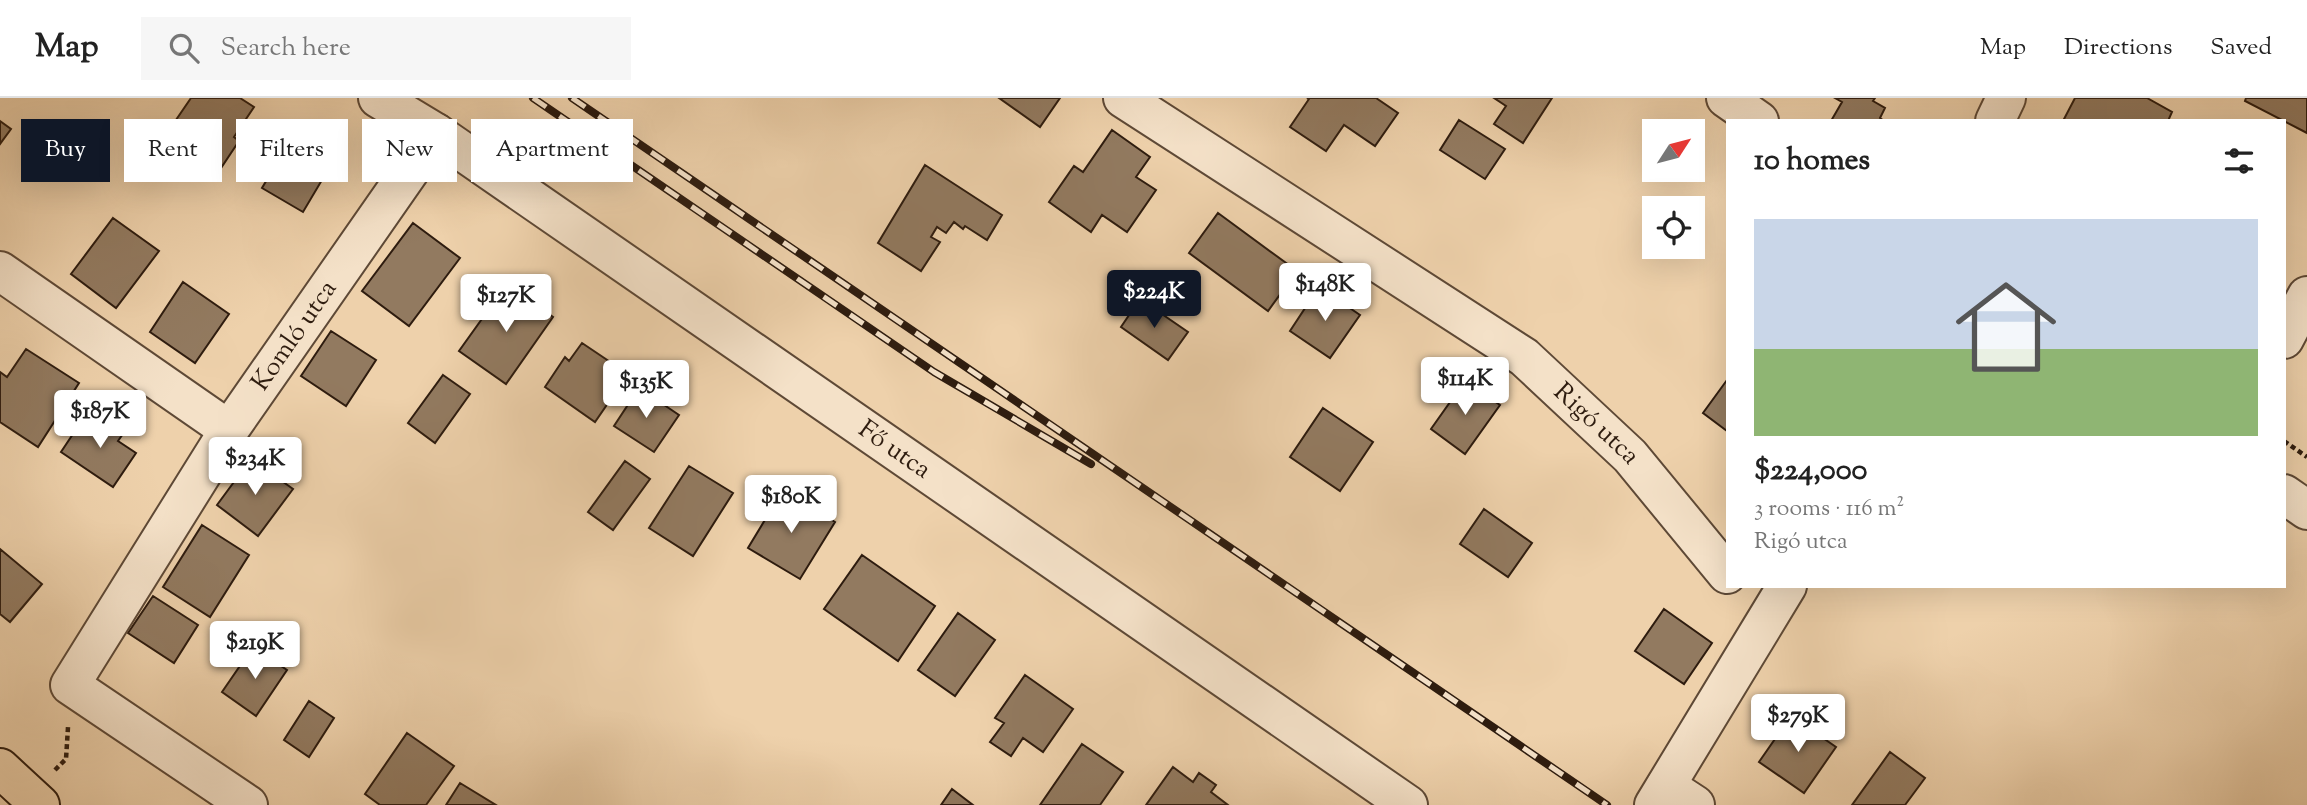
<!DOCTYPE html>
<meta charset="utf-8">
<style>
:root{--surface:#fff;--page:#f6f6f6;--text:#222;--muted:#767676;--line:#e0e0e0;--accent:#111827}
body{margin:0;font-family:"Sorts Mill Goudy",serif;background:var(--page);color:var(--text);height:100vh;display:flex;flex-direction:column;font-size:26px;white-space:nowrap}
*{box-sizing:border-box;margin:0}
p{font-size:23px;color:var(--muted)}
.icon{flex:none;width:38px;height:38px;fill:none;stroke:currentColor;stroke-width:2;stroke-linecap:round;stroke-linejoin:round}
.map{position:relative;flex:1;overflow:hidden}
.sheet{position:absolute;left:1726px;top:21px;width:560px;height:469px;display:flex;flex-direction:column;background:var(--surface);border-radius:0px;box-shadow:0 7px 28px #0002}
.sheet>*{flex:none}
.guide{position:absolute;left:21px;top:21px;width:665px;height:63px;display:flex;gap:14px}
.needle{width:46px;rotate:54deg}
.fabs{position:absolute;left:1642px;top:21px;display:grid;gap:14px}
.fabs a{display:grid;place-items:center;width:63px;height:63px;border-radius:0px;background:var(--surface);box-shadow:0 7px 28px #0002;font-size:35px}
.price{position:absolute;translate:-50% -60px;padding:0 16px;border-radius:7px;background:#fff;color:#222;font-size:23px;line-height:46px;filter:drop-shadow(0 2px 4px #0008)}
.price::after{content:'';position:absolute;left:50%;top:42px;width:21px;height:16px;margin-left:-10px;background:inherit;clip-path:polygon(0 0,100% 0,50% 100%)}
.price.on{background:var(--accent);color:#fff}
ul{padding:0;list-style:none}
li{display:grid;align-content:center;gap:14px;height:371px;padding:0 28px}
li span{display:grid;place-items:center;height:217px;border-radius:0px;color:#555}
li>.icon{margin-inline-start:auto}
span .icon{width:126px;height:126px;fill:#fffc;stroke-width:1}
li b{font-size:30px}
h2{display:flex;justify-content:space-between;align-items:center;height:84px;padding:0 28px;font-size:30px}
.tag{padding:0 24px;border-radius:0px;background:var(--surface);box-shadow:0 7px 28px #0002;font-size:24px;line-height:63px}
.tag.on{background:var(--accent);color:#fff}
header{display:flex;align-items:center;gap:42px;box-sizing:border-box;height:98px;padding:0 35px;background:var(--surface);border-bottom:2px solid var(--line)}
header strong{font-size:33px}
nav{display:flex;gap:38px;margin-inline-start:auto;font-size:24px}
.search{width:490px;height:63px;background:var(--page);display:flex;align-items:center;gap:18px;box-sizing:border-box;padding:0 24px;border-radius:0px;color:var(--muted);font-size:26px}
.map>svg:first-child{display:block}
</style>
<header>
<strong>Map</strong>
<div class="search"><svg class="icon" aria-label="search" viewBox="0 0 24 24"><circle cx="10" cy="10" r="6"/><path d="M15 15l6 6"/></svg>Search here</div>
<nav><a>Map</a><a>Directions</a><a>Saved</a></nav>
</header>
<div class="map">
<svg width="2307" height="707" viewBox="0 0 2307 707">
<rect width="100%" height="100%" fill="#eed1ab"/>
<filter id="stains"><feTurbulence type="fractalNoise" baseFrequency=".00286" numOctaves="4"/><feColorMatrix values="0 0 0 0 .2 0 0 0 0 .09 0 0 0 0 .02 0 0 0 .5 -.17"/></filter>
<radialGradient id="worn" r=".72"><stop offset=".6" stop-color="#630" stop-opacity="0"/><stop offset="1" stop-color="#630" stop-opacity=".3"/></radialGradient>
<path fill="#927a60" stroke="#2e1c0f" stroke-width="2" d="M191 0H240L254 9 234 39 239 43 221 70 199 55 196 59 165 38Z
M999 0H1060L1040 29Z
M1307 0H1376L1398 15 1375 48 1344 27 1326 53 1290 29 1309 1Z
M1494 0H1552L1523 45 1494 26 1506 8Z
M1835 0H1875L1873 3 1885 10 1880 20 1884 23H1831L1842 4Z
M2075 0H2147L2172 14 2168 23H2063Z
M2246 0H2307V35L2245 3Z
M1459 22 1505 51 1485 81 1440 52Z
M0 23 11 31 0 46Z
M1112 32 1150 59 1136 79 1156 92 1127 134 1102 117 1091 134 1049 104 1074 68 1083 74Z
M292 40 332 65 303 114 262 90Z
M925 67 1002 117 987 142 965 128 963 131 954 124 946 135 937 129 931 139 940 144 921 173 878 145Z
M1218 115 1297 173 1268 213 1189 155Z
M113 120 159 153 116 210 71 176Z
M413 125 460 160 409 228 362 193Z
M183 184 229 216 195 265 150 234Z
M507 186 553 219 506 286 459 253Z
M1319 189 1360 217 1330 260 1290 233Z
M1140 201 1188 234 1168 262 1121 229Z
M331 233 376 262 346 308 301 278Z
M582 245 628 276 595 324 545 289 565 259 569 263Z
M26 251 79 285 38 349 0 324V274L7 279Z
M443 277 470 296 435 345 408 325Z
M1727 282V333L1703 315Z
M1465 283 1500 307 1465 356 1431 331Z
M639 290 679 317 654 354 614 328Z
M1323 310 1373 344 1340 393 1290 359Z
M85 318 99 328 105 319 125 333 118 343 136 355 113 389 61 354Z
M251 361 293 391 258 438 217 407Z
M625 363 650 381 613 432 588 414Z
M689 368 733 395 693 458 649 430Z
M783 392 835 424 800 481 748 450Z
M1484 411 1532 445 1508 479 1460 446Z
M202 427 249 457 210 519 163 489Z
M0 451 42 486 10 524 0 516Z
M862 457 935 508 898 563 824 511Z
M153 498 198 527 174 565 128 535Z
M1664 511 1712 545 1684 586 1635 553Z
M958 515 995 542 955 598 918 572Z
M253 549 287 572 256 618 222 594Z
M1025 577 1073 611 1043 654 1023 640 1011 658 990 644 1004 625 995 620Z
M309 603 334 620 309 659 284 642Z
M1791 618 1836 649 1804 695 1759 664Z
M407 635 454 668 426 707H380L365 696Z
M1082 646 1123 674 1100 707H1040Z
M1890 654 1925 680 1905 707H1852Z
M1173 669 1193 684 1199 675 1216 687 1211 694 1228 707H1146Z
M460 685 496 707H446Z
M952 691 973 707H941Z"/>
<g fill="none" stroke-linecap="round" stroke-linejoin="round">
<defs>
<g id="street">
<path id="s1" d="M378 0 436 35 1408 707"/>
<path id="s2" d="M1123 0 1524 259 1630 358 1727 476"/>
<path d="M1726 0 1759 23"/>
<path d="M1995 23 2006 0"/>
<path d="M0 173 229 332"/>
<path d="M2284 241 2307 198"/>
<path d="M2284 396 2307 412"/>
<path d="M1666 688 1695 707"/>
<path id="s3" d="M248 707 70 587 229 332 436 35"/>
<path d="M1654 707 1787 488"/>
</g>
<path id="primary" d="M0 670 40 707"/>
</defs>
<use href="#street" stroke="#5e4936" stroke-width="42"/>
<use href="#primary" stroke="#2e1c0f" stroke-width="42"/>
<path stroke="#2e1c0f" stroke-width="4.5" stroke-dasharray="5 3.5" stroke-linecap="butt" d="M2284 343 2307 359
M55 672 66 661 68 629"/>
<use href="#street" stroke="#f4e1c8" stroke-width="38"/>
<use href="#primary" stroke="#eed1ab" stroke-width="38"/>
<defs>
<path id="rail" d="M533 0 934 274 1091 366
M572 0 1607 707"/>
</defs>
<use href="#rail" stroke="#2e1c0f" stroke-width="8"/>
<use href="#rail" stroke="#f4e1c8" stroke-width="5" stroke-dasharray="16" stroke-linecap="butt"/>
</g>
<g text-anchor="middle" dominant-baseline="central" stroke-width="5" stroke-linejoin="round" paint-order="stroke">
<g font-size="26" fill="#2e1c0f" stroke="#f4e1c8">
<text stroke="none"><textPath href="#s3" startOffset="630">Komló utca</textPath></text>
<text stroke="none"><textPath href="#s2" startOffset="576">Rigó utca</textPath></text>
<text stroke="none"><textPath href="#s1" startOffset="625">Fő utca</textPath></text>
</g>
</g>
<rect width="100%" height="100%" filter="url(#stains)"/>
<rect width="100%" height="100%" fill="url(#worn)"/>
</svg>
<div class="fabs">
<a><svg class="needle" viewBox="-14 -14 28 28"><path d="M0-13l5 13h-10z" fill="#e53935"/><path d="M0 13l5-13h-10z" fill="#767676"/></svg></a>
<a><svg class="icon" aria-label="locate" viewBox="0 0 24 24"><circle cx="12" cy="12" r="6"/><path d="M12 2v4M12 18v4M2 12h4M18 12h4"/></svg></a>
</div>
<b class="price" style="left:1325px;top:225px">$148K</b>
<b class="price on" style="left:1154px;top:232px">$224K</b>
<b class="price" style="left:506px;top:236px">$127K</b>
<b class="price" style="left:1465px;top:319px">$114K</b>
<b class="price" style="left:646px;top:322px">$135K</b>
<b class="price" style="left:100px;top:352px">$187K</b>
<b class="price" style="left:255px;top:399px">$234K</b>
<b class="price" style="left:791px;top:437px">$180K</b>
<b class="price" style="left:255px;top:583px">$219K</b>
<b class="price" style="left:1798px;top:656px">$279K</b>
<div class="guide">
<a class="tag on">Buy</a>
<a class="tag">Rent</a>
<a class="tag">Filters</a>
<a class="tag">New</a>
<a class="tag">Apartment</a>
</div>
<section class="sheet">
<h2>10 homes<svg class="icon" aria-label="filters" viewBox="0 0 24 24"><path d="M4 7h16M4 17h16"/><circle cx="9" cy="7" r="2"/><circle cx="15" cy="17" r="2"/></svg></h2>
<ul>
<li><span style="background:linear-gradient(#c9d6e8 60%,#8fb573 0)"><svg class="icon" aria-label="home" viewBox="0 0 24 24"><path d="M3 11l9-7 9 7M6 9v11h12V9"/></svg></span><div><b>$224,000</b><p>3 rooms · 116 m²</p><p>Rigó utca</p></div></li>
</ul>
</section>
</div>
